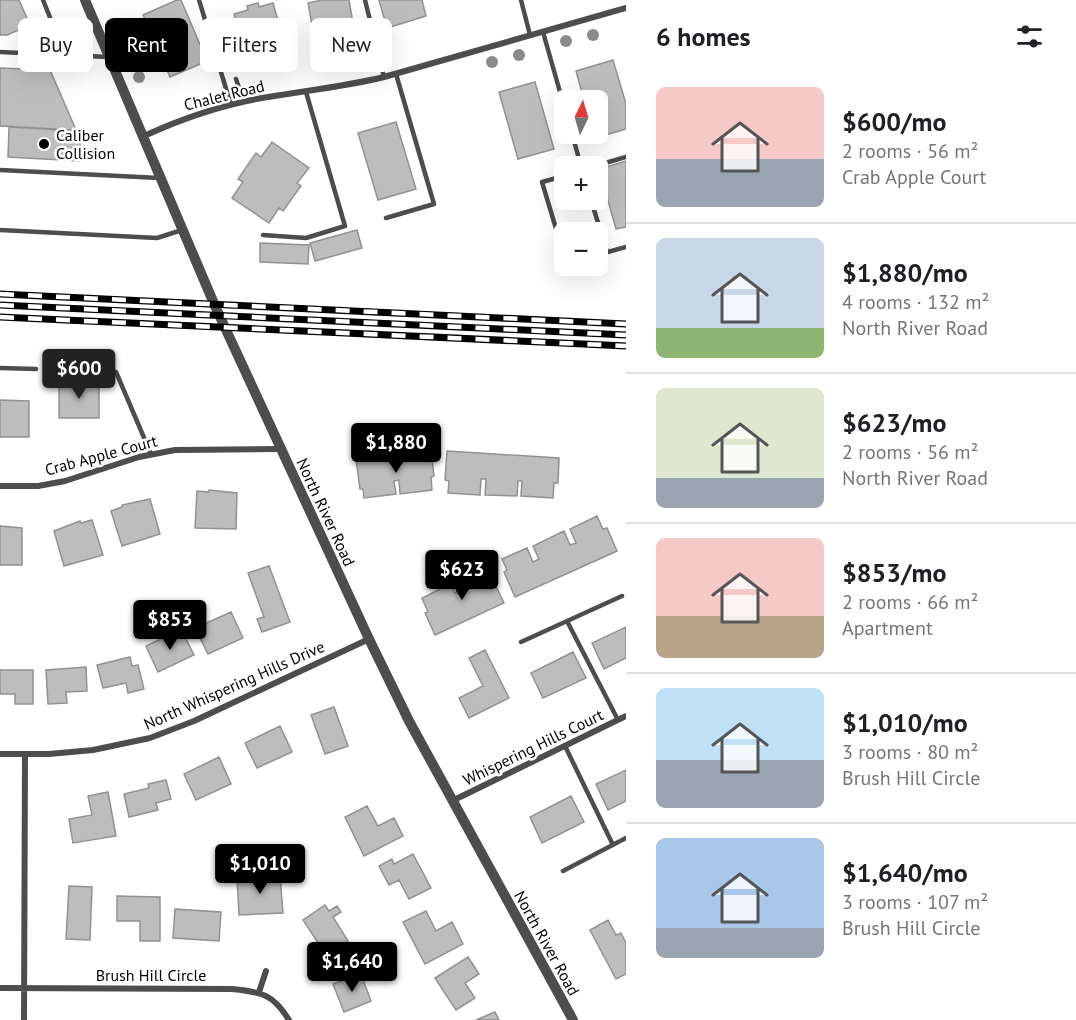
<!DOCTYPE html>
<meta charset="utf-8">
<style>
:root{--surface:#fff;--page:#f2f2f2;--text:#202124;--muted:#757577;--line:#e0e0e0;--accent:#000}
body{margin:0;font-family:"PT Sans",sans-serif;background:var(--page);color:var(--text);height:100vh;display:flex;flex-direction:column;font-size:22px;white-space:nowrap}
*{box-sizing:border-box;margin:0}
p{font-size:20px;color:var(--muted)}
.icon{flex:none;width:33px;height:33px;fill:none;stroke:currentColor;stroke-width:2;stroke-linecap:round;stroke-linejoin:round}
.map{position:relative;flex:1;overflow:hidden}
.details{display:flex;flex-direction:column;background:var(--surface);width:450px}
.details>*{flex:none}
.top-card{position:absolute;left:18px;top:18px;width:518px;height:54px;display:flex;gap:12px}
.needle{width:39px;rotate:5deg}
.controls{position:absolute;left:554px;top:90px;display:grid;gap:12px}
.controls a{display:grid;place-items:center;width:54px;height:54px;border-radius:9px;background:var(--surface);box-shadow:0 6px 24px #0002;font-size:30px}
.price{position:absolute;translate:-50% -51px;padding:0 14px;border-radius:6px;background:var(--accent);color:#fff;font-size:20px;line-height:39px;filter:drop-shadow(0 2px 3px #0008)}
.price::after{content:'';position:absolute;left:50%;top:36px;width:18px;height:14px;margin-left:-9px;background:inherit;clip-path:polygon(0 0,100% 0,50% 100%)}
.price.active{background:#222;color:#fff}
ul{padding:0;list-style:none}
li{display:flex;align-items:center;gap:18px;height:150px;padding:0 30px}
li+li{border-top:2px solid var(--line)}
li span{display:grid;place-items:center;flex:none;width:168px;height:120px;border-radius:9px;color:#555}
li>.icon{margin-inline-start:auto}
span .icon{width:72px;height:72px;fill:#fffc;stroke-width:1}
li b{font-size:26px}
h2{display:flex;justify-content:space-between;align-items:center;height:72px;padding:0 30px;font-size:26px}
.tag{padding:0 21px;border-radius:9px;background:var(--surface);box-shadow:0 6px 24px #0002;font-size:21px;line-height:54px}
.tag.active{background:var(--accent);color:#fff}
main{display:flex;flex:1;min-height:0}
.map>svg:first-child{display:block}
</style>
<main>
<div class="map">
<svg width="626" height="1020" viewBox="0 0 626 1020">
<rect width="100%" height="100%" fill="#fff"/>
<path fill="#bdbdbd" stroke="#919191" stroke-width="1.5" d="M0 0H19L30 25 7 35H0Z
M177 0H181L207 61 170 77 143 15Z
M322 0H349L355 35 315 42 308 3Z
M379 0H422L426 16 387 28Z
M258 3 259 7 273 3 284 42 245 53 234 14 248 10 247 6Z
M613 60 626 104V129L595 138 594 134H597V100H584L576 71Z
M0 68 50 70 76 130 0 126Z
M535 82 554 149 518 159 499 92Z
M396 122 416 189 378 200 358 133Z
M9 127 81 131 79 161 8 157Z
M272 142 309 168 297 183 301 186 283 211 279 208 269 223 232 198 243 182 238 179 256 153 261 157Z
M626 161V227L616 229 599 169Z
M357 230 362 248 315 261 310 243Z
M260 243 309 245 308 264 260 262Z
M59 382H99V418H59Z
M0 400 29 401V437H0Z
M431 451 434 476 431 477 432 490 400 494 399 480 394 481 396 494 364 498 363 489H360L356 459Z
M447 451 559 458 558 483H554L553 498 521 496 522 481H518L517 496 485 495 486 479H481L480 495 448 493 449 481 445 480Z
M209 490 237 493 236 529 195 528 197 491 209 492Z
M150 499 160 534 122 546 111 511 122 507V505Z
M597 516 603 529 607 528 617 551 515 597 504 572 507 570 502 559 527 548 533 562 539 559 533 546 564 531 570 545 576 543 570 529Z
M92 520 103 555 64 566 54 531 80 521 81 523Z
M0 526 22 528V565H0Z
M269 566 290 622 262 632 257 619 264 617 248 573Z
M483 568 490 581 493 580 504 603 435 635 425 613 428 612 422 598 450 584 455 593 459 591 454 581Z
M231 612 243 638 208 654 195 628Z
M626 627V658L604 669 592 643Z
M181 629 194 655 158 672 146 646Z
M485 650 509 698 469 718 459 698 483 686 469 658Z
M573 652 586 678 543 698 531 673Z
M130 657 132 666 138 665 144 689 128 693 126 683 103 688 97 665Z
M86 667 87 691 66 692 67 703 48 704 46 670Z
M0 670H33V704H15V694H0Z
M334 707 348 746 325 754 311 715Z
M280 726 292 752 257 768 245 743Z
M219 757 231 784 196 800 184 774Z
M626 770V801L608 810 596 784Z
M166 780 171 799 156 803 158 810 129 817 124 794 149 788 148 784Z
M108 792 116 836 73 843 69 819 92 815 88 796Z
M571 796 584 822 542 843 530 817Z
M367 806 378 826 394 818 403 836 364 856 345 817Z
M413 854 431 888 409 899 399 880 389 885 379 866 392 859 394 864Z
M280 875 283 913 239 915 237 878Z
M69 886 92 887 90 940 66 939Z
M117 896 160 897V941H140V921H117Z
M325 905 329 911 337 906 341 912 333 917 348 941 326 955 303 920Z
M175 909 221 912 219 941 173 938Z
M426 911 436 931 452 922 463 944 425 964 403 922Z
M608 920 616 935 621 933 626 943V974L616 979 590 930Z
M468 957 479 974 465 983 475 998 456 1010 435 978Z
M361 974 371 1001 344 1012 333 984Z
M495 1012 499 1020H476Z"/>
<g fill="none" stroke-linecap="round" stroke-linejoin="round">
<path stroke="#4d4d4d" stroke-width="4.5" d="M43 0 65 55
M199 0 231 105
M365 0 384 77
M521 0 530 35
M543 32 564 106
M0 52 108 57
M236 79 241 94
M572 134 581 166
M595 166 626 157
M0 170 159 178
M564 176 542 182 564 255
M591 200 607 252
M386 218 434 204 396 74
M0 230 157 238 182 230
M263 235 306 238 345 226 306 92
M597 255 626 247
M0 368 36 369
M55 370 116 372 151 454
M567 621 618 720
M521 642 622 596
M565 746 613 845
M563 871 626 838"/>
<path stroke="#4d4d4d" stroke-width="6" d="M144 136C181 119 221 105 262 98 302 91 343 87 384 77L626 8
M0 486H38L65 481 139 457 175 450 280 449
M0 754H49L93 750 150 738 194 721 369 639
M452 801 626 716
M0 988 232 989C262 992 273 994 289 1020
M259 992 266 971
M24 1020 25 754"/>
<path stroke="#4d4d4d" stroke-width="10" d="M85 0 215 306 369 639 409 721 573 1020"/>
<defs>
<path id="rail" d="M0 294 626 324
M0 305 626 335
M0 317 626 346"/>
</defs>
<use href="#rail" stroke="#000" stroke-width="7"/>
<use href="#rail" stroke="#fff" stroke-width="4.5" stroke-dasharray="14" stroke-linecap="butt"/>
</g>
<g fill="#8a8a8a">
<circle cx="116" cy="28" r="6"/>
<circle cx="593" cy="35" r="6"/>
<circle cx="566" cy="41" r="6"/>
<circle cx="129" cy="55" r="6"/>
<circle cx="519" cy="55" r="6"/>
<circle cx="492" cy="62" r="6"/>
<circle cx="139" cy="77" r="6"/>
</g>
<circle fill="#000" stroke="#fff" stroke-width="2" cx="44" cy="144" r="6"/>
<g text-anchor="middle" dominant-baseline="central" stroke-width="5" stroke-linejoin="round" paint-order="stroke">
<g font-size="16" fill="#000" stroke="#fff">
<text transform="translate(224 95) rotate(-14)">Chalet Road</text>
<text transform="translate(101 455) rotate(-15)">Crab Apple Court</text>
<text transform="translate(326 512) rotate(65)">North River Road</text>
<text transform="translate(234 685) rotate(-24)">North Whispering Hills Drive</text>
<text transform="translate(533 747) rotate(-26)">Whispering Hills Court</text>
<text transform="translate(547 943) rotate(61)">North River Road</text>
<text x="151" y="975">Brush Hill Circle</text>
</g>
<g font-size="16" fill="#000" stroke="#fff" text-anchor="start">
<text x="56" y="135">Caliber<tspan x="56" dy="18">Collision</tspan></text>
</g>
</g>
</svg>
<div class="controls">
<a><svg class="needle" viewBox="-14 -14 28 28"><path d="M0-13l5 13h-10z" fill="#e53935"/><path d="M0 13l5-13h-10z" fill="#757577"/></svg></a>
<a>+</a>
<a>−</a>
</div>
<b class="price active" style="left:79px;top:400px">$600</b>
<b class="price" style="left:396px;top:474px">$1,880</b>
<b class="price" style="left:462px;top:601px">$623</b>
<b class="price" style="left:170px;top:651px">$853</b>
<b class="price" style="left:260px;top:895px">$1,010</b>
<b class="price" style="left:352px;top:993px">$1,640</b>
<div class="top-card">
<a class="tag">Buy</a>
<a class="tag active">Rent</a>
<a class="tag">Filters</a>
<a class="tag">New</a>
</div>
</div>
<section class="details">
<h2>6 homes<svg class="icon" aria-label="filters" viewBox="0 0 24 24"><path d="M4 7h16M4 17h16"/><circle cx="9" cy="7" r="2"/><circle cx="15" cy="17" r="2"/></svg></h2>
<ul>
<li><span style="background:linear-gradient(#f6c9c9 60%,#9aa5b1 0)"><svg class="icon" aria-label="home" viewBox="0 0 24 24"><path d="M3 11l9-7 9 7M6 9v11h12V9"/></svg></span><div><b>$600/mo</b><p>2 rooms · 56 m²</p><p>Crab Apple Court</p></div></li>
<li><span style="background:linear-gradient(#c9d6e8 75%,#8fb573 0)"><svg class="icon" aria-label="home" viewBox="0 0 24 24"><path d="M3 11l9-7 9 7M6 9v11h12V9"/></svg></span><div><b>$1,880/mo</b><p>4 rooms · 132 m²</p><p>North River Road</p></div></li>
<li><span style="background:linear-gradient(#dfe7d0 75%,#9aa5b1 0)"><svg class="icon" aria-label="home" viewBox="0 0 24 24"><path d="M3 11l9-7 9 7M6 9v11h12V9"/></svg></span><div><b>$623/mo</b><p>2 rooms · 56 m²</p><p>North River Road</p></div></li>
<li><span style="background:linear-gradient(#f6c9c9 65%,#b9a48a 0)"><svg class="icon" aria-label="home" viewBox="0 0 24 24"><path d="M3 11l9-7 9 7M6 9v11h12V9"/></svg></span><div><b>$853/mo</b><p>2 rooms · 66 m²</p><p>Apartment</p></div></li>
<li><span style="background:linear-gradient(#bfe0f5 60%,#9aa5b1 0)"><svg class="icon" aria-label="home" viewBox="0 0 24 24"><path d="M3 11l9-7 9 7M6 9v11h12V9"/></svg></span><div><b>$1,010/mo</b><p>3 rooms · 80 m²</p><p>Brush Hill Circle</p></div></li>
<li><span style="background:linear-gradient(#a9c7e8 75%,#9aa5b1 0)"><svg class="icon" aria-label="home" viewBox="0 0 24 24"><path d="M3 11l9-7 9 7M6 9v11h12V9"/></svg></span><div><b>$1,640/mo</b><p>3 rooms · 107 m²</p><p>Brush Hill Circle</p></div></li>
</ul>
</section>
</main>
